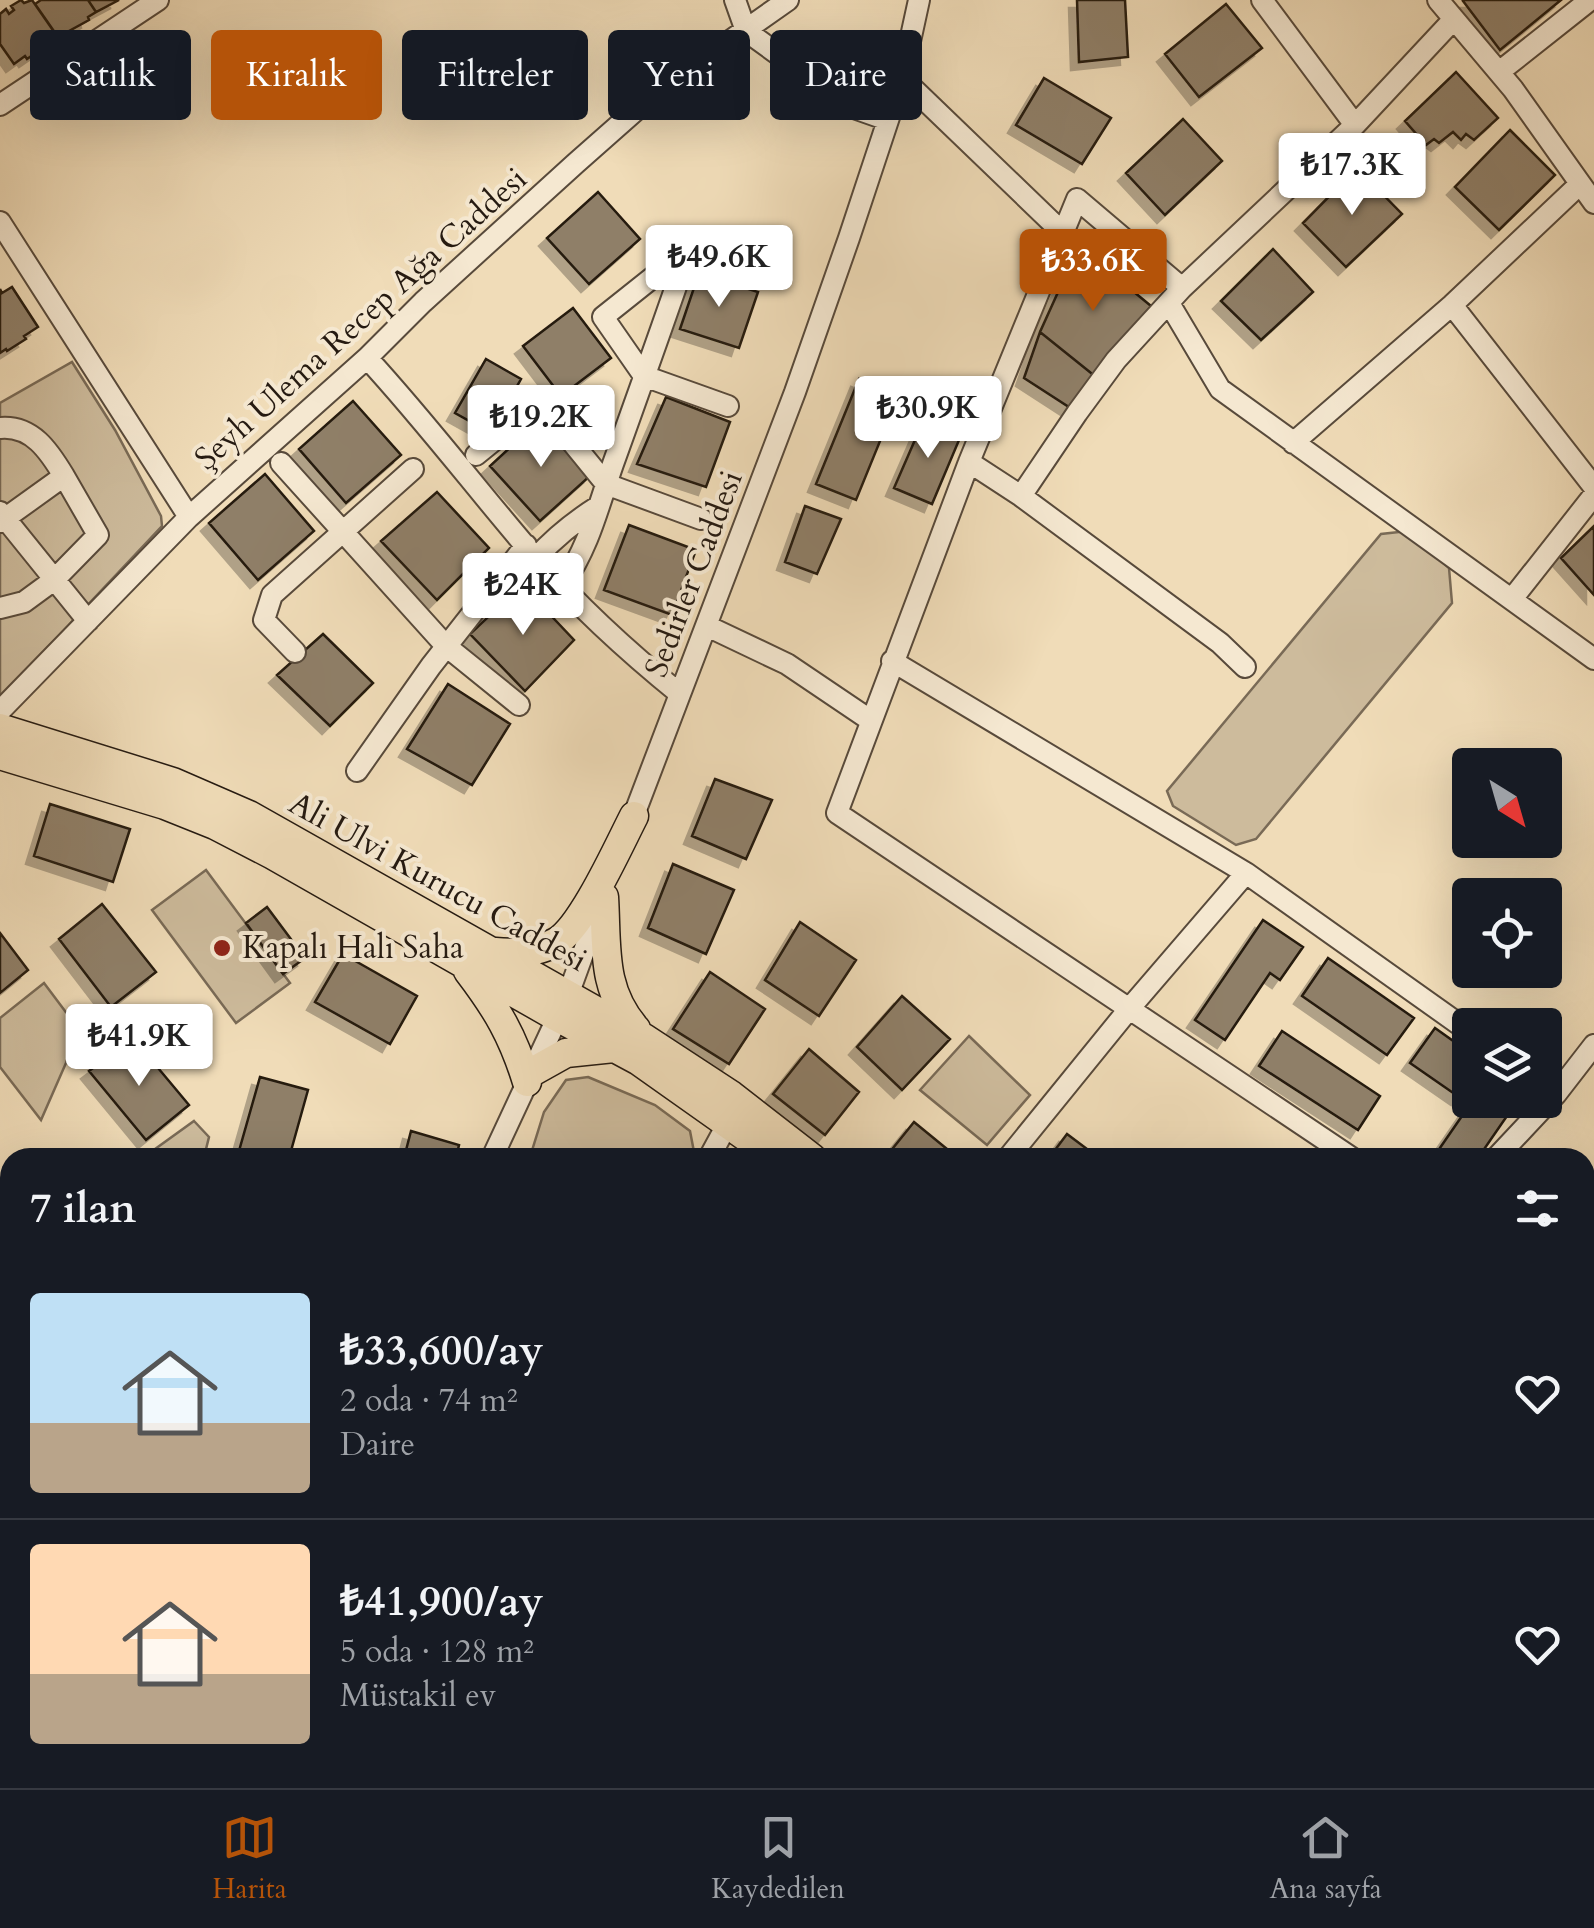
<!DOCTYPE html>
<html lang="tr">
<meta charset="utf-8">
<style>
:root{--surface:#171b24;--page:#20242c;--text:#f1f3f6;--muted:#9ea1a6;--line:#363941;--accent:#b45309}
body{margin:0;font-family:Cardo,serif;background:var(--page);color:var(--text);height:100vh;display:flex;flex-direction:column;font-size:38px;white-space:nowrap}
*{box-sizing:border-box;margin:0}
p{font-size:32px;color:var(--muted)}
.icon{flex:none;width:55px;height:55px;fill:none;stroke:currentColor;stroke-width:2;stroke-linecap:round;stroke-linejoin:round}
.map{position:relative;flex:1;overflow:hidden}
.panel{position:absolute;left:0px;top:1148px;width:1595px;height:642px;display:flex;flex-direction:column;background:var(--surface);border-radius:30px 30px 0 0;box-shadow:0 10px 40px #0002}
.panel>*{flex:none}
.hud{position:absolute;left:30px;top:30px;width:1000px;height:90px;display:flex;gap:20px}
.needle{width:65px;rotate:143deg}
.buttons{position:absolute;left:1452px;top:748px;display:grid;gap:20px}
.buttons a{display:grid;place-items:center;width:110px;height:110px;border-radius:10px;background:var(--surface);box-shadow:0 10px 40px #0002;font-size:50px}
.price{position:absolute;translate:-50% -85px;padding:0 22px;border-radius:10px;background:#fff;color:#222;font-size:32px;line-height:65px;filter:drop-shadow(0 2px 5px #0008)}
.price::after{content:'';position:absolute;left:50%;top:60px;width:30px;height:22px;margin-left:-15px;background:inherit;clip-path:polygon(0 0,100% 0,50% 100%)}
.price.on{background:var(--accent);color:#fff}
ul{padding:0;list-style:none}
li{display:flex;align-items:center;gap:30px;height:250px;padding:0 30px}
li+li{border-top:2px solid var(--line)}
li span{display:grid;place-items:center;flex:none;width:280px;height:200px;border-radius:10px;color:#555}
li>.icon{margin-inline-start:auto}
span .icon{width:120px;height:120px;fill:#fffc;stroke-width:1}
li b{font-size:42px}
h2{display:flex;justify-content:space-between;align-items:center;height:120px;padding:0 30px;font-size:42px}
.pill{padding:0 35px;border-radius:10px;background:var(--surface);box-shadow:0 10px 40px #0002;font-size:35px;line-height:90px}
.pill.on{background:var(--accent);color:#fff}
.menu{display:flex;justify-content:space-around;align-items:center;height:140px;border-top:2px solid var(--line);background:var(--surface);font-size:28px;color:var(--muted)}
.menu a{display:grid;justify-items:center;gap:5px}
.menu .on{color:var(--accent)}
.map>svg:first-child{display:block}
</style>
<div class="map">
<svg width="1594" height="1788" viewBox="0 0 1594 1788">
<defs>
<filter id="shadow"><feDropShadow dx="-8" dy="8" stdDeviation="0" flood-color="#0004"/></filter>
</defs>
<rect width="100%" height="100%" fill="#f0dcb8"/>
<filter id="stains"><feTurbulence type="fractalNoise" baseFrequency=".002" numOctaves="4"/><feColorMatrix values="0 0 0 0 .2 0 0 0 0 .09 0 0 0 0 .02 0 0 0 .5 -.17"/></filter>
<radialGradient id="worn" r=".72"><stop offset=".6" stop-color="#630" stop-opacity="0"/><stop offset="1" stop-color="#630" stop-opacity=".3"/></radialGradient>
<path fill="#cdbb9c" stroke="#796a56" stroke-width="2.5" d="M72 362 115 430 161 516 162 526 0 698V403Z
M1408 531 1449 568 1452 603 1256 839 1236 845 1173 806 1167 791 1381 534Z
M206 870 290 983 236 1023 152 910Z
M44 983 80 1031 41 1120 0 1067V1018Z
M969 1036 1030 1095 987 1145 920 1090Z
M588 1077 655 1105 690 1131 695 1157H530L544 1112 566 1080Z
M194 1121 209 1137 204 1157H144Z
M917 1780 926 1788H818L810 1781Z
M1260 1780H1526L1538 1788H1254Z"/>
<path fill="#8f7f68" stroke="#251a11" stroke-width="2.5" filter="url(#shadow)" d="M21 0 24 3 32 0 57 36 48 41 50 43 27 59 25 56 14 64 0 44V14L6 9 9 14 14 10 11 6Z
M41 0H88L96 12 88 17 89 20 58 37 35 4Z
M88 0H119L96 12Z
M1077 0H1125L1128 57 1079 62Z
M1465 0H1561L1500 50 1463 1Z
M1226 4 1262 48 1199 97 1165 54Z
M1456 72 1498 118 1474 140 1466 134 1461 140 1453 132 1439 143 1434 139 1426 145 1405 121Z
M1044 78 1111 118 1082 164 1016 125Z
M1183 119 1222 161 1165 215 1126 173Z
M1510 130 1555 175 1499 230 1455 187Z
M1357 168 1402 214 1346 267 1303 223Z
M598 192 640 239 589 284 547 238Z
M1273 249 1313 292 1261 340 1221 301Z
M1088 254 1151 306 1096 377 1040 332 1073 259Z
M699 273 758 292 739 348 680 329Z
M12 287 38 327 24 336 26 339 7 351 6 349 0 353V289L2 293Z
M573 308 611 358 561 396 523 346Z
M1040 332 1096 377 1072 409 1024 378Z
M486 359 521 379 491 433 455 413Z
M859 379 898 397 856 500 816 484Z
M666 397 730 422 706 487 637 464Z
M353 401 401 455 346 503 299 449Z
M925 417 962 433 932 504 894 488Z
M541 419 591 475 540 521 490 466Z
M265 474 314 531 258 580 209 523Z
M437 492 489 548 437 600 381 541Z
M805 506 841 519 817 574 785 562Z
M629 525 696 550 672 615 604 590Z
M1594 526V595L1561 558Z
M522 585 574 640 525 691 470 634Z
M323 634 373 683 330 726 277 675Z
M448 684 510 724 472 785 407 749Z
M715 779 772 800 746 859 692 836Z
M50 804 130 829 113 882 34 856Z
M673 864 734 890 706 954 648 928Z
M102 904 156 972 111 1007 59 939Z
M267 907 305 958 283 974 246 923Z
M1263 920 1303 947 1280 980 1270 973 1225 1040 1195 1020Z
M800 922 856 960 819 1016 765 980Z
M0 933 28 970 0 993Z
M343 954 417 996 390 1044 315 1002Z
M1328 958 1414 1018 1387 1055 1302 996Z
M710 972 765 1009 729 1064 673 1029Z
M902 996 950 1039 902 1090 857 1047Z
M1435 1028 1470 1053V1094L1463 1090 1459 1097 1410 1063Z
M1282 1031 1380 1096 1358 1130 1259 1066Z
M133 1038 189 1105 146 1140 89 1071Z
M809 1049 859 1092 825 1135 773 1094Z
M260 1077 308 1090 289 1158H237Z
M1473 1100H1518L1478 1158H1433Z
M914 1122 958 1158H885Z
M411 1131 459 1145 456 1158H404Z
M1067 1134 1099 1158H1049Z
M106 1780H160L157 1788H103Z
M477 1780H538L533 1788H473Z"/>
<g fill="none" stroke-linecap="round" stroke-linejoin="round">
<defs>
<path id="minor" d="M735 0 746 31 851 107 888 120
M1262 0 1355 125
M1438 0 1513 89 1594 203
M1499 72 1590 0
M902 78 1063 233
M0 105 158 0
M0 222 189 517
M1182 288 1077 199 969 462 837 813 1352 1158
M1169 303 1220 389 1594 659
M1452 305 1594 487
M367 358C426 422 478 491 535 557 579 607 628 652 680 694
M0 428C32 425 49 451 64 476L0 522
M1293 443 1452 305 1580 184
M476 455 540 403 606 484 701 519
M969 462 1021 496 1220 643 1245 667
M281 463 446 646 519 705
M1021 496 1077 413 1116 360 1182 288 1355 125 1454 19
M0 512 88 621
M536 558C555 537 575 521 599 506
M562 586C590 544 597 510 613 464 636 400 659 336 681 272L672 262 603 317 644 376 728 406
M1512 599 1594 495
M0 608 24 602 54 580 98 535 64 476
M707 626 787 664 870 720
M295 652 264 620 272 595 413 469
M892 661 1246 873 1470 1032
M0 711 189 517 367 358 423 302 576 163 653 95 788 0
M357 771 431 666 526 545
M629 828 795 392 849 238 902 78 919 0
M492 1158 568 995 600 907
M709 1158 728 1123
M1008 1158 1129 1009 1246 873
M1496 1158 1556 1094 1594 1045
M1585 1337 1594 1327
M1585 1424 1594 1432
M0 1532 10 1539
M1585 1656 1594 1643
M0 1780 10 1756
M636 1780 647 1788
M1031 1780 1041 1788
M320 1788 321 1780
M1231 1788 1237 1780"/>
<path id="major" d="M0 728 173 782 249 815 644 1038 731 1095 812 1158
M0 755 165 805 215 825 273 855 557 1017 639 1061 776 1158
M604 897C607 947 601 989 636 1029
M495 952C516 954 537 953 556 942 582 928 619 845 634 816
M468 971C497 1009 513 1036 527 1082
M532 1072 566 1053 614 1048
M1585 1772 1594 1777
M1554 1780 1566 1788"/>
</defs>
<use href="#minor" stroke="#584a3b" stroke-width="24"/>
<use href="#major" stroke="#251a11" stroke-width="31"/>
<use href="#minor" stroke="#f5e8d1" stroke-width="20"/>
<use href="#major" stroke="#f0dcb8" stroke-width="28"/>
</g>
<circle fill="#8f2418" stroke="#f5e8d1" stroke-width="4" cx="222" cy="948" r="10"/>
<g text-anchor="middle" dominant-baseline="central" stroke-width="8" stroke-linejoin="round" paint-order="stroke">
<g font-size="32" fill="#251a11" stroke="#f5e8d1">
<text transform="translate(361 319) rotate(-42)">Şeyh Ulema Recep Ağa Caddesi</text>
<text transform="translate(694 574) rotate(-69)">Sedirler Caddesi</text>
<text transform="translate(438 882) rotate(29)">Ali Ulvi Kurucu Caddesi</text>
</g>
<g font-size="32" fill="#251a11" stroke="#f5e8d1" text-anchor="start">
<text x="242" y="948">Kapalı Halı Saha</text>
</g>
</g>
<rect width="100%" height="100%" filter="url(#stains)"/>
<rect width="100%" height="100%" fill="url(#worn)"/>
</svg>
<div class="buttons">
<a><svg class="needle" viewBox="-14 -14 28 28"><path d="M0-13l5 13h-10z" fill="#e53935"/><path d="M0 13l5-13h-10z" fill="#9ea1a6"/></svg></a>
<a><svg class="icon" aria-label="locate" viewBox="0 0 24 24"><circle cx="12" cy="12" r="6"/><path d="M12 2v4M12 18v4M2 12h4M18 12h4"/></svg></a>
<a><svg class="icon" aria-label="layers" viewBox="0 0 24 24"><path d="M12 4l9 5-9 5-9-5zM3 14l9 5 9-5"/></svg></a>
</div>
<b class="price" style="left:1352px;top:218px">₺17.3K</b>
<b class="price" style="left:719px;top:310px">₺49.6K</b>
<b class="price on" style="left:1093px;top:314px">₺33.6K</b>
<b class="price" style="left:928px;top:461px">₺30.9K</b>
<b class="price" style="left:541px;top:470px">₺19.2K</b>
<b class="price" style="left:523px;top:638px">₺24K</b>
<b class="price" style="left:139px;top:1089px">₺41.9K</b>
<div class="hud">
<a class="pill">Satılık</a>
<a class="pill on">Kiralık</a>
<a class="pill">Filtreler</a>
<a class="pill">Yeni</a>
<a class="pill">Daire</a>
</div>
<section class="panel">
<h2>7 ilan<svg class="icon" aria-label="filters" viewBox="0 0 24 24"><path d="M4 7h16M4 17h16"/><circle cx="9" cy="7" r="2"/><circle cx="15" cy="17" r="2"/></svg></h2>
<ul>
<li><span style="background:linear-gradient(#bfe0f5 65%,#b9a48a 0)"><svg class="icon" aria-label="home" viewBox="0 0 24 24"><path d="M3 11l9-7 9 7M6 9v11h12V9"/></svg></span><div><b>₺33,600/ay</b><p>2 oda · 74 m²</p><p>Daire</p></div><svg class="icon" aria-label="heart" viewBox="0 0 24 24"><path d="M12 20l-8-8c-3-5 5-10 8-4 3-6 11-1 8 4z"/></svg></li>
<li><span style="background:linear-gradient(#ffd9b3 65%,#b9a48a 0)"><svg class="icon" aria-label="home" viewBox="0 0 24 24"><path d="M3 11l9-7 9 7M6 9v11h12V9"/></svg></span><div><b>₺41,900/ay</b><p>5 oda · 128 m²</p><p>Müstakil ev</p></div><svg class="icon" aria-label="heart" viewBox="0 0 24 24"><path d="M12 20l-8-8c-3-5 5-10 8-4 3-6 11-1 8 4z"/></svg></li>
</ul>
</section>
</div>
<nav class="menu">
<a class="on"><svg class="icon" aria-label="map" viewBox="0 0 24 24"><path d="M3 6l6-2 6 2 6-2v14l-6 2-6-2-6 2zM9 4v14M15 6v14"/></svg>Harita</a>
<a><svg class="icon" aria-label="saved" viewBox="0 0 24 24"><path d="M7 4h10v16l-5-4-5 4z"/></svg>Kaydedilen</a>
<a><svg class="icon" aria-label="home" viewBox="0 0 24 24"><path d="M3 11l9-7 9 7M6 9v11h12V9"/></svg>Ana sayfa</a>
</nav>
